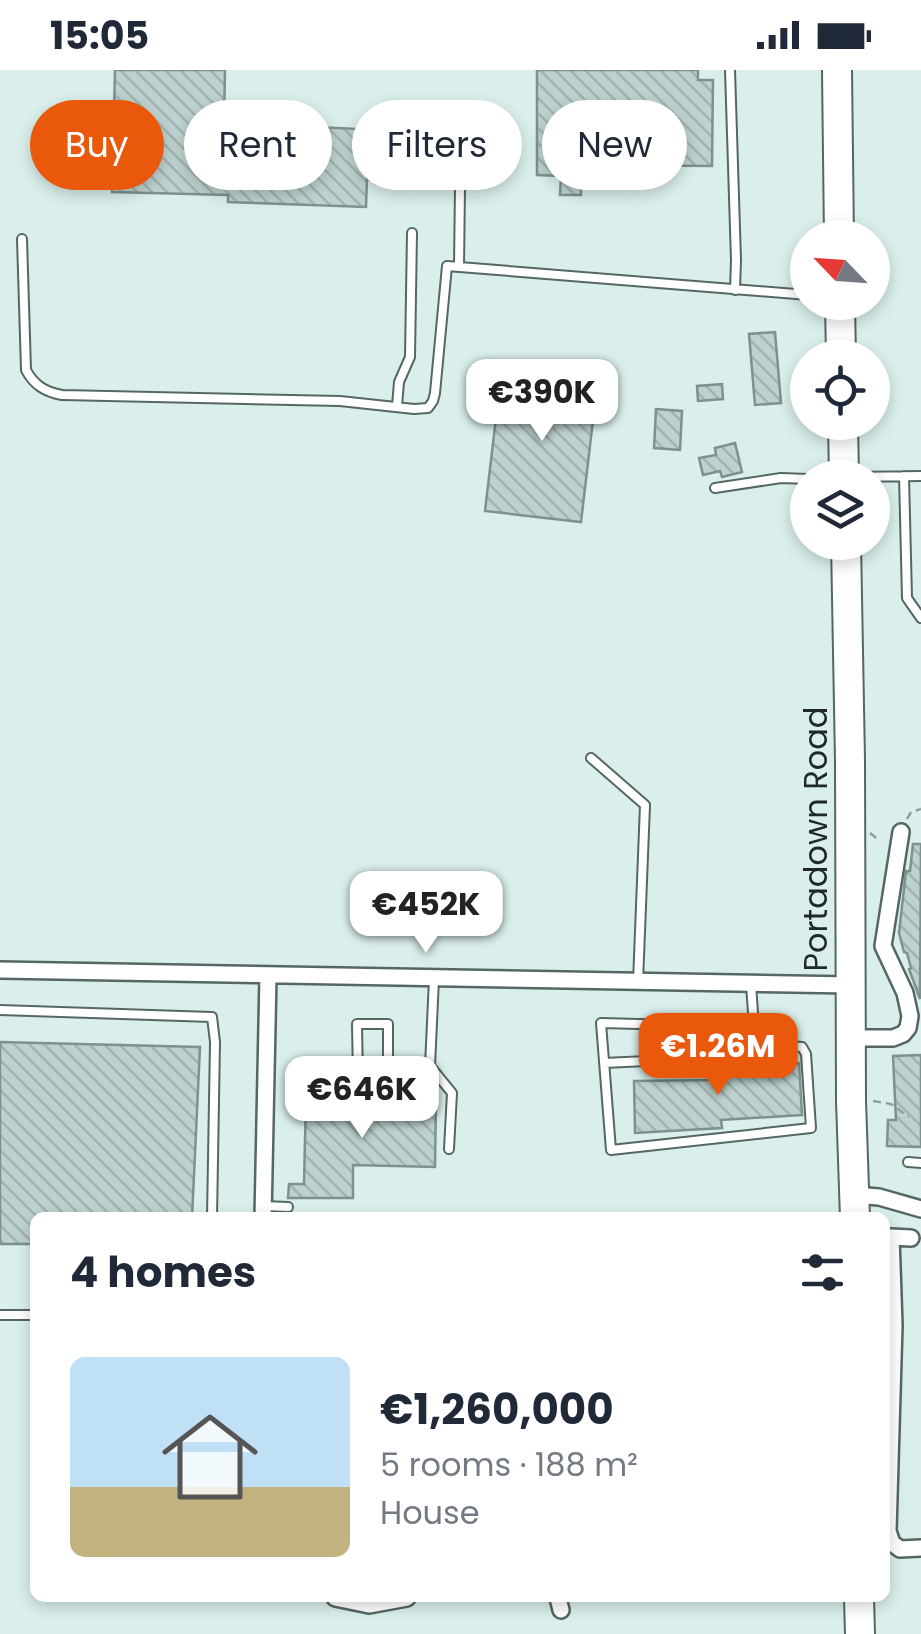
<!DOCTYPE html>
<meta charset="utf-8">
<style>
:root{--surface:#fff;--page:#f2f2f3;--text:#1f2937;--muted:#747a83;--accent:#ea580c}
body{margin:0;font-family:Poppins,sans-serif;background:var(--page);color:var(--text);height:100vh;display:flex;flex-direction:column;font-size:38px;white-space:nowrap}
*{box-sizing:border-box;margin:0}
p{font-size:32px;color:var(--muted)}
.icon{flex:none;width:55px;height:55px;fill:none;stroke:currentColor;stroke-width:2;stroke-linecap:round;stroke-linejoin:round}
.map{position:relative;flex:1;overflow:hidden}
.sheet{position:absolute;left:30px;top:1142px;width:860px;height:390px;display:flex;flex-direction:column;background:var(--surface);border-radius:15px;box-shadow:0 5px 15px #0003}
.sheet>*{flex:none}
.banner{position:absolute;left:30px;top:30px;width:862px;height:90px;display:flex;gap:20px}
.needle{width:65px;rotate:295deg}
.tools{position:absolute;left:790px;top:150px;display:grid;gap:20px}
.tools a{display:grid;place-items:center;width:100px;height:100px;border-radius:50%;background:var(--surface);box-shadow:0 5px 15px #0003;font-size:50px}
.price{position:absolute;translate:-50% -85px;padding:0 22px;border-radius:20px;background:#fff;color:#222;font-size:32px;line-height:65px;filter:drop-shadow(0 2px 5px #0008)}
.price::after{content:'';position:absolute;left:50%;top:60px;width:30px;height:22px;margin-left:-15px;background:inherit;clip-path:polygon(0 0,100% 0,50% 100%)}
.price.selected{background:var(--accent);color:#fff}
ul{padding:0;list-style:none}
li{display:flex;align-items:center;gap:30px;height:250px;padding:0 40px}
li span{display:grid;place-items:center;flex:none;width:280px;height:200px;border-radius:15px;color:#555}
li>.icon{margin-inline-start:auto}
span .icon{width:120px;height:120px;fill:#fffc;stroke-width:1}
li b{font-size:42px}
h2{display:flex;justify-content:space-between;align-items:center;height:120px;padding:0 40px;font-size:42px}
.tag{padding:0 35px;border-radius:45px;background:var(--surface);box-shadow:0 5px 15px #0003;font-size:35px;line-height:90px}
.tag.selected{background:var(--accent);color:#fff}
.status{display:flex;justify-content:space-between;align-items:center;height:70px;padding:0 50px;background:var(--surface);direction:ltr}
.status svg{height:28px;fill:currentColor}
.map>svg:first-child{display:block}
</style>
<div class="status"><b>15:05</b><svg viewBox="0 0 49 12"><path d="M0 12V9h3v3zM5 12V6h3v6zM10 12V3h3v9zM15 12V0h3v12zM26 1h20v11H26zM47 4h2v5h-2z"/></svg></div>
<div class="map">
<svg width="921" height="1564" viewBox="0 0 921 1564">
<defs>
<pattern id="building-back-hatch" width="6" height="6" patternUnits="userSpaceOnUse" patternTransform="scale(2.5)"><rect width="6" height="6" fill="#bdd2cf"/><path d="M-1 5l2 2M0 0l6 6M5-1l2 2" fill="none" stroke="#a2b4b2"/></pattern>
</defs>
<rect width="100%" height="100%" fill="#daefec"/>
<path fill="url(#building-back-hatch)" stroke="#7d918e" stroke-width="2.5" d="M115 0H225L224 53 380 60V43L447 44 446 110 367 109 366 137 228 132V125L112 122Z
M537 0H698V10H713L712 96 581 95V125H560L561 106 537 105Z
M775 262 781 333 755 335 749 264Z
M502 297 598 308 581 452 485 441Z
M722 314 723 329 698 331 697 316Z
M656 339 682 341 680 380 654 378Z
M735 373 742 402 722 407 720 401 703 405 699 388 716 385 715 378Z
M913 774H921L920 929 909 899 911 898 907 883 904 882 899 863 906 801H910Z
M0 972 200 977 192 1148H35V1174H0Z
M921 985V1077L887 1076 888 1050H896L893 986Z
M799 993 802 1045 721 1050 722 1058 635 1063 634 1011 719 1010 718 996Z
M306 1028 436 1031 435 1097 353 1095V1128H288L289 1114H304Z"/>
<g fill="none" stroke-linecap="round" stroke-linejoin="round">
<defs>
<path id="lane" d="M730 0 736 190 735 220
M22 169 26 300C34 315 45 322 62 325L340 331 414 339 428 338 433 331 435 323 447 196 808 225
M459 197 461 36
M397 336 399 312 410 287 412 163
M904 406 907 528 921 548
M851 407 921 406
M715 418 781 408 808 409
M591 688 645 735 638 912
M751 914 754 957 601 953 611 1080 811 1058 806 984 802 977 756 974 754 957
M0 940 212 947 215 972 212 1148
M604 993 752 986 756 974
M430 996 452 1023 449 1079
M388 1008V954H357L358 1008C387 1008 405 1013 430 996L434 909
M908 1092 921 1093
M263 1136 288 1137
M0 1245H35"/>
<path id="street" d="M0 900 851 915
M851 968H893L903 964 908 958 910 946 905 923 883 876 901 762
M854 1125 879 1127 921 1139
M263 1148 268 906
M911 1168 891 1167 894 1255 888 1461 892 1473 900 1479 921 1478
M335 1528 369 1535 407 1528
M558 1528 561 1540"/>
<path id="highway" d="M837 0 839 168
M840 232 841 288
M843 352 844 408
M846 472 850 691 851 1031 855 1148
M859 1528 860 1564"/>
</defs>
<use href="#lane" stroke="#546764" stroke-width="12"/>
<use href="#street" stroke="#546764" stroke-width="20"/>
<use href="#highway" stroke="#546764" stroke-width="32"/>
<path stroke="#909f9d" stroke-width="2.5" stroke-dasharray="8 5" stroke-linecap="butt" d="M907 749 911 742 921 739
M870 763 880 771
M873 1031 891 1034 909 1047"/>
<use href="#lane" stroke="#fff" stroke-width="8"/>
<use href="#street" stroke="#fff" stroke-width="15"/>
<use href="#highway" stroke="#fff" stroke-width="28"/>
</g>
<g text-anchor="middle" dominant-baseline="central" stroke-width="8" stroke-linejoin="round" paint-order="stroke">
<g font-size="32" fill="#212928" stroke="#daefec">
<text transform="translate(815 769) rotate(-90)">Portadown Road</text>
</g>
</g>
</svg>
<div class="tools">
<a><svg class="needle" viewBox="-14 -14 28 28"><path d="M0-13l5 13h-10z" fill="#e53935"/><path d="M0 13l5-13h-10z" fill="#747a83"/></svg></a>
<a><svg class="icon" aria-label="locate" viewBox="0 0 24 24"><circle cx="12" cy="12" r="6"/><path d="M12 2v4M12 18v4M2 12h4M18 12h4"/></svg></a>
<a><svg class="icon" aria-label="layers" viewBox="0 0 24 24"><path d="M12 4l9 5-9 5-9-5zM3 14l9 5 9-5"/></svg></a>
</div>
<b class="price" style="left:542px;top:374px">€390K</b>
<b class="price" style="left:426px;top:886px">€452K</b>
<b class="price selected" style="left:718px;top:1028px">€1.26M</b>
<b class="price" style="left:362px;top:1071px">€646K</b>
<div class="banner">
<a class="tag selected">Buy</a>
<a class="tag">Rent</a>
<a class="tag">Filters</a>
<a class="tag">New</a>
</div>
<section class="sheet">
<h2>4 homes<svg class="icon" aria-label="filters" viewBox="0 0 24 24"><path d="M4 7h16M4 17h16"/><circle cx="9" cy="7" r="2"/><circle cx="15" cy="17" r="2"/></svg></h2>
<ul>
<li><span style="background:linear-gradient(#bfe0f5 65%,#c2b280 0)"><svg class="icon" aria-label="home" viewBox="0 0 24 24"><path d="M3 11l9-7 9 7M6 9v11h12V9"/></svg></span><div><b>€1,260,000</b><p>5 rooms · 188 m²</p><p>House</p></div></li>
</ul>
</section>
</div>
